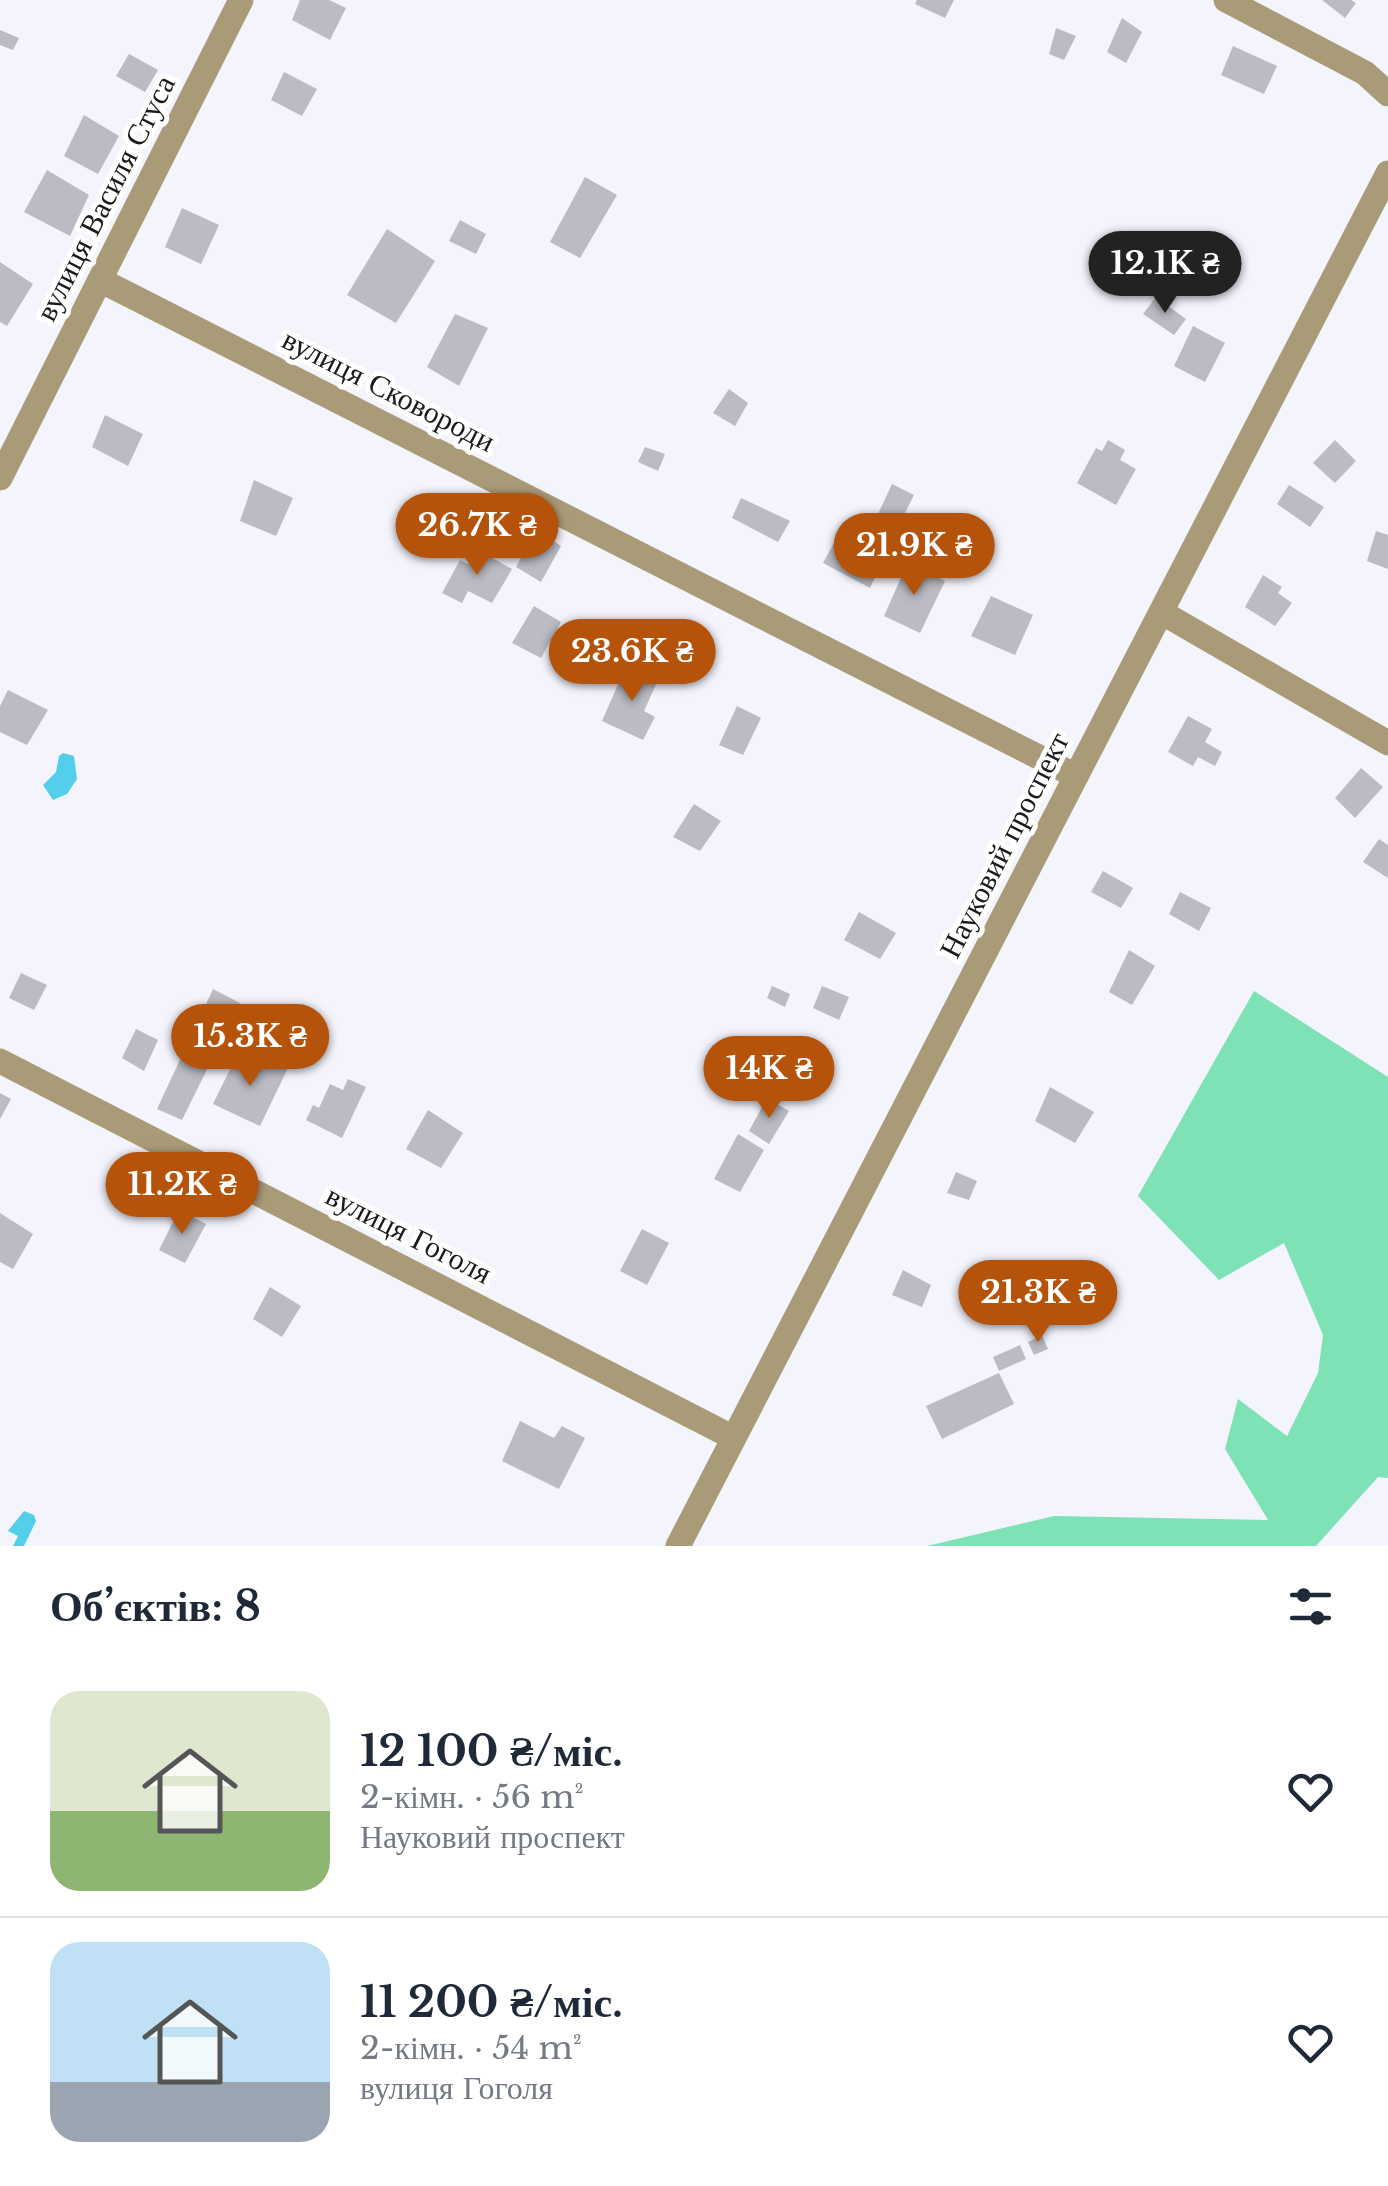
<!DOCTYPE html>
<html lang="uk">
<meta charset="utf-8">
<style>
:root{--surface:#fff;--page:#f2f2f3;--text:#1f2937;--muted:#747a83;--line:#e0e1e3;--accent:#b45309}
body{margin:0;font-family:"Libre Baskerville",serif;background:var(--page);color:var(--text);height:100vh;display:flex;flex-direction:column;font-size:38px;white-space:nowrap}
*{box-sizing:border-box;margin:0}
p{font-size:32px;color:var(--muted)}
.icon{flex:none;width:55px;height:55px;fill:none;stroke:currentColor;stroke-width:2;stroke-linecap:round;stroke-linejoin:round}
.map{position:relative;height:1546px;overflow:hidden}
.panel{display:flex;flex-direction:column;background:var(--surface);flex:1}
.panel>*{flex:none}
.price{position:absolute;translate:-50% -85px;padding:0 22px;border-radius:35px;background:var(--accent);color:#fff;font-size:32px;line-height:65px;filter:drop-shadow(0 2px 5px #0008)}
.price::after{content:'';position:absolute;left:50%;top:60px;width:30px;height:22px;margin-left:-15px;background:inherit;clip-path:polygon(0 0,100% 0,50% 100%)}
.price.on{background:#222;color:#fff}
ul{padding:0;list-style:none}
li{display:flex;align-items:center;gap:30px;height:250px;padding:0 50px}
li+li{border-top:2px solid var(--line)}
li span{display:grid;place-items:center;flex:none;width:280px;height:200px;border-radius:30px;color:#555}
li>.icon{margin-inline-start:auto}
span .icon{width:120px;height:120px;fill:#fffc;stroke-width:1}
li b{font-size:42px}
h2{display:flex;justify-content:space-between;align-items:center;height:120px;padding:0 50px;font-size:42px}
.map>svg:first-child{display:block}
</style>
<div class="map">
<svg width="1388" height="1546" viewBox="0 0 1388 1546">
<rect width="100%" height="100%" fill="#f4f4fd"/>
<path fill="#7fe1b6" d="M1254 991 1388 1077V1478L1378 1477 1316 1546H927L1054 1516 1268 1520 1225 1449 1238 1399 1287 1436 1318 1373 1323 1335 1284 1243 1219 1280 1138 1196Z"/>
<path fill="#53ceeb" d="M63 753 74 756 77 779 67 794 53 800 43 785 56 772 59 756Z
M24 1511 34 1515 36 1521 24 1546H13L18 1536 8 1531Z"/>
<path fill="#bbbbc4" d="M300 0H329L346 8 330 40 292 20Z
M917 0H954L945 18 915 4Z
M1322 0H1351L1356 3 1345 18Z
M1122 18 1142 32 1126 63 1107 52Z
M1056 28 1076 36 1064 60 1049 54Z
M0 30 19 38 13 50 0 45Z
M1233 46 1277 66 1264 94 1221 75Z
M129 54 158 70 145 92 116 76Z
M284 72 317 89 302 116 271 100Z
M84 115 119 136 98 174 64 156Z
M47 170 89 195 70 236 24 212Z
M585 177 617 195 580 258 550 242Z
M182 208 219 225 201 264 165 247Z
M460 220 486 234 476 254 449 241Z
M387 229 435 261 396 323 347 295Z
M0 262 33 284 7 326 0 322Z
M1156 297 1186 319 1174 335 1143 314Z
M455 314 488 328 459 386 427 367Z
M1193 326 1225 343 1205 382 1174 366Z
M729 389 748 403 735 426 713 413Z
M105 415 143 434 128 466 92 447Z
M1108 440 1125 450 1120 460 1136 469 1116 505 1077 483 1096 448 1102 451Z
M1335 440 1356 461 1335 483 1313 463Z
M645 447 665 454 658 471 638 462Z
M254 480 293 498 276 536 240 521Z
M892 484 914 495 899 525 878 514Z
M1289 485 1324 507 1310 527 1277 504Z
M741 498 790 521 778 542 732 518Z
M874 522 895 535 870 588 823 563 835 541 858 550Z
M536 530 561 546 541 582 516 567Z
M1376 531 1388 535V569L1367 561Z
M478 550 512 569 492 603 468 591 462 603 442 593 460 560 468 564Z
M908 562 945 581 920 633 884 616Z
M1263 575 1282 587 1278 593 1292 603 1275 626 1245 607Z
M991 596 1033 615 1015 655 971 636Z
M534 606 561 622 541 658 512 643Z
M626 666 658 680 644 711 655 717 643 740 602 721Z
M8 690 48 710 27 745 0 732V706Z
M737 706 761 718 743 755 719 745Z
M1188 716 1212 729 1205 742 1222 752 1215 766 1198 757 1193 766 1168 752Z
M1361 768 1383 787 1355 818 1335 798Z
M694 804 721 821 700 851 673 837Z
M1379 839 1388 845V878L1363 862Z
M1103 871 1133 888 1121 908 1091 892Z
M1180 892 1211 908 1199 931 1169 914Z
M859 912 896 933 880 959 844 940Z
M1129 950 1155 966 1132 1005 1109 992Z
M21 973 47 985 34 1010 9 998Z
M772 986 790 994 785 1007 767 998Z
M822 986 849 997 839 1020 813 1008Z
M213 989 240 1003 182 1120 157 1109Z
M136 1029 158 1040 144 1071 122 1058Z
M237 1055 262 1068 267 1058 288 1068 260 1126 213 1104Z
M348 1079 366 1087 342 1138 306 1120 313 1105 319 1108 330 1084 343 1090Z
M1050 1087 1094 1112 1075 1143 1035 1121Z
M0 1093 11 1099 0 1119Z
M767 1098 789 1111 769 1144 749 1131Z
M428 1110 463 1133 441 1168 406 1149Z
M738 1134 764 1150 740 1192 714 1179Z
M956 1172 977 1181 969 1200 947 1193Z
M179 1210 206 1224 185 1263 159 1250Z
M0 1213 33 1234 13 1269 0 1262Z
M642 1229 669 1243 647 1285 620 1271Z
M903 1270 931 1285 922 1307 892 1295Z
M270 1287 301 1306 282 1337 253 1319Z
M1042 1335 1048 1349 1034 1355 1028 1342Z
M1020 1345 1026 1359 999 1371 993 1357Z
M999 1373 1014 1404 942 1439 926 1406Z
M520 1421 554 1438 562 1426 585 1438 559 1489 502 1461Z"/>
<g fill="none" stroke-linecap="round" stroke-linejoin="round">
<path stroke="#aa9b78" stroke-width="25" d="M1226 0 1365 73 1388 94
M100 280 1076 776
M0 478 241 0
M1161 612 1388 743
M0 1061 734 1438
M678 1546 1388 173"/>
</g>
<g text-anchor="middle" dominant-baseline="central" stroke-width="10" stroke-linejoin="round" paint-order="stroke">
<g font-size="30" fill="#1a1a1d" stroke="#fff">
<text transform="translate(105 198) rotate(-63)">вулиця Василя Стуса</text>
<text transform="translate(389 390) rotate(27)">вулиця Сковороди</text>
<text transform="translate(1004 845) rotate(-63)">Науковий проспект</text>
<text transform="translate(409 1234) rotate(27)">вулиця Гоголя</text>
</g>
</g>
</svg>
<b class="price on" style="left:1165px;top:316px">12.1K ₴</b>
<b class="price" style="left:477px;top:578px">26.7K ₴</b>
<b class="price" style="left:914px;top:598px">21.9K ₴</b>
<b class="price" style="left:632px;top:704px">23.6K ₴</b>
<b class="price" style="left:250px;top:1089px">15.3K ₴</b>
<b class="price" style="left:769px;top:1121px">14K ₴</b>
<b class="price" style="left:182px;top:1237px">11.2K ₴</b>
<b class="price" style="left:1038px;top:1345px">21.3K ₴</b>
</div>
<section class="panel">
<h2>Об’єктів: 8<svg class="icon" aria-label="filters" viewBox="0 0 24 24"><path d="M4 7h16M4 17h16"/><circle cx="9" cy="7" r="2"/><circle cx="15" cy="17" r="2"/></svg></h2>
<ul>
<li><span style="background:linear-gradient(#dfe7d0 60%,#8fb573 0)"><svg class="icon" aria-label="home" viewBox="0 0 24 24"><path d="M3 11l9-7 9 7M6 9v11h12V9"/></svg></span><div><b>12 100 ₴/міс.</b><p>2-кімн. · 56 m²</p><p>Науковий проспект</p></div><svg class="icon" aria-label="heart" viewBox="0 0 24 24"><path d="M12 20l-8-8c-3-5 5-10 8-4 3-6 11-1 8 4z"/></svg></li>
<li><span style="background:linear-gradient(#bfe0f5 70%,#9aa5b1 0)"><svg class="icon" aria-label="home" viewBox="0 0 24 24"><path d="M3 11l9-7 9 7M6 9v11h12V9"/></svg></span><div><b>11 200 ₴/міс.</b><p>2-кімн. · 54 m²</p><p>вулиця Гоголя</p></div><svg class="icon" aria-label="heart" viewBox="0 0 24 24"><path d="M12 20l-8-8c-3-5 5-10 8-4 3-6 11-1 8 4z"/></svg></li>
</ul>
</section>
